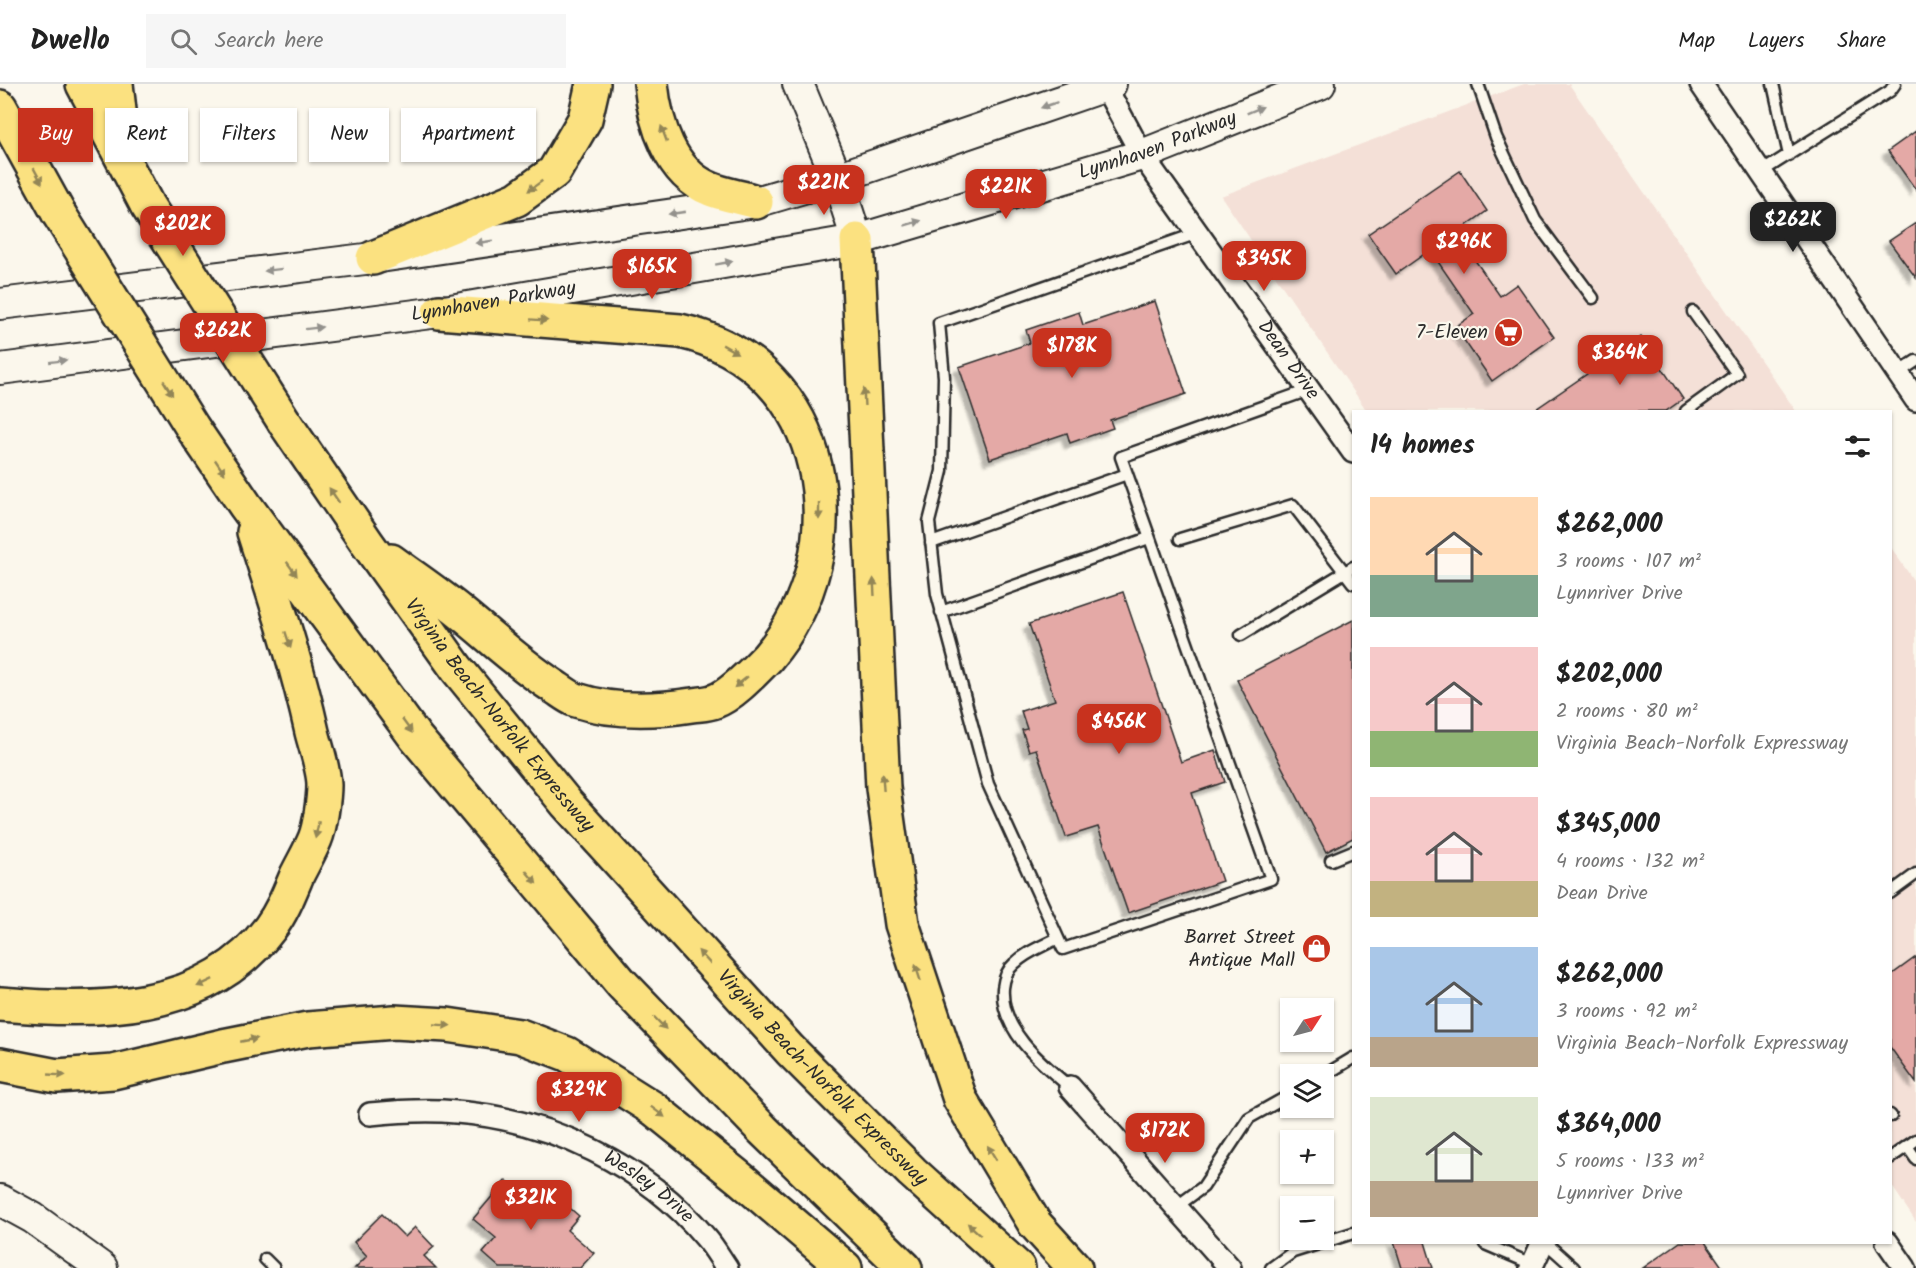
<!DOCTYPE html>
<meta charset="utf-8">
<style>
:root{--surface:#fff;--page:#f6f6f6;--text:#222;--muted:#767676;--line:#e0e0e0;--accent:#c8321e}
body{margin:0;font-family:Kalam,sans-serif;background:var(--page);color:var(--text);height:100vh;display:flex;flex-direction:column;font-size:22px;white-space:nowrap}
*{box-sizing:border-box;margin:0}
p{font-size:20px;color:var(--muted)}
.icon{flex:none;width:33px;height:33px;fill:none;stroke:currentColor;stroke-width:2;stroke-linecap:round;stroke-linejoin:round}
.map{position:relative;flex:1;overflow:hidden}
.details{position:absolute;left:1352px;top:326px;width:540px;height:834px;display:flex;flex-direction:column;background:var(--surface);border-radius:0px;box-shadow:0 2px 4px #0004}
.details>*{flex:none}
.top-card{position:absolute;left:18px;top:24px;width:570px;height:54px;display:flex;gap:12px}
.needle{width:39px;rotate:54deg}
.tools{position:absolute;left:1280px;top:914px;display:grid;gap:12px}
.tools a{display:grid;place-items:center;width:54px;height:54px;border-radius:0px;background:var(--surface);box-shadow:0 2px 4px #0004;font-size:30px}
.price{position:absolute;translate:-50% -51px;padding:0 14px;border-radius:12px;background:var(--accent);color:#fff;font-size:20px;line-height:39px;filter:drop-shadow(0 2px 3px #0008)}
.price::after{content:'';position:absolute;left:50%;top:36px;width:18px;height:14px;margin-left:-9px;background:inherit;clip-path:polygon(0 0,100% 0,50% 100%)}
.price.active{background:#222;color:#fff}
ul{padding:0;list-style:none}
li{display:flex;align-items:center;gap:18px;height:150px;padding:0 18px}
li span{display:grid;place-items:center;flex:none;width:168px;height:120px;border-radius:0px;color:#555}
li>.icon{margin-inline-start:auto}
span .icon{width:72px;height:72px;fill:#fffc;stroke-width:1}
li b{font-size:26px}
h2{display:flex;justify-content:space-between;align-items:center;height:72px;padding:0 18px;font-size:26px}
.pill{padding:0 21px;border-radius:0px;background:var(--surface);box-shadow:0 2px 4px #0004;font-size:21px;line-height:54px}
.pill.active{background:var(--accent);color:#fff}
header{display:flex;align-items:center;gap:36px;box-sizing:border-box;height:84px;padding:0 30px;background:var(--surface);border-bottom:2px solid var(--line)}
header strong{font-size:28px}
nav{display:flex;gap:33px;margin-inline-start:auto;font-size:21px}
.search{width:420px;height:54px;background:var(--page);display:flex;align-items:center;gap:15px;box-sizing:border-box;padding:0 21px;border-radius:0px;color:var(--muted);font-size:22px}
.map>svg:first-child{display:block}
</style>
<header>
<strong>Dwello</strong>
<div class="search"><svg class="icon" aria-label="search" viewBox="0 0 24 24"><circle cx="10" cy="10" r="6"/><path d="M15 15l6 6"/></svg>Search here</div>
<nav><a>Map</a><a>Layers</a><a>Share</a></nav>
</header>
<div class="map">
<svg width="1916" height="1184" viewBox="0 0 1916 1184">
<defs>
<filter id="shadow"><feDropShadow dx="-5.5" dy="5.5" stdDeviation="1.5" flood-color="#0004"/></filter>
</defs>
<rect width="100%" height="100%" fill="#fbf7ec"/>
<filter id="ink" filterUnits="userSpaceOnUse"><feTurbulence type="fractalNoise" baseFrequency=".0167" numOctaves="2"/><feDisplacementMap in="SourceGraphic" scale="12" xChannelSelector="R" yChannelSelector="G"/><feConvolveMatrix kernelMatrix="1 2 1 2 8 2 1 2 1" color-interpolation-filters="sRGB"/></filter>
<g filter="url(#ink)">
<path fill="#f4e0d7" d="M1524 0H1569L1796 327H1367L1221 112Z
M1890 462 1916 500V1138L1890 1099Z"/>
<path fill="#e4a9a6" stroke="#2b2b2b" stroke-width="1.5" filter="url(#shadow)" d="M1916 47V106L1888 67Z
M1460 87 1487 127 1456 149 1500 212 1517 200 1554 253 1492 297 1455 243 1474 230 1430 166 1396 190 1368 150Z
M1916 139V194L1889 157Z
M1155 217 1186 310 1110 336 1113 344 1070 359 1067 349 990 375 959 283 1030 259 1026 246 1079 228 1083 241Z
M1641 253 1683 315 1666 327H1533Z
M1123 508 1181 678 1215 666 1225 698 1192 709 1222 797 1128 829 1098 743 1066 753 1036 665 1029 667 1022 646 1027 645 1021 627 1055 616 1029 540Z
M1353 536V754L1326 768 1237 596Z
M1916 873V999L1890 963V892Z
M506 1096 529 1115 542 1100 579 1132 567 1146 594 1169 580 1184H500L483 1169 496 1154 473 1135Z
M382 1130 405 1153 415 1143 434 1163 424 1172 436 1184H355L367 1172 354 1158Z
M1394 1158H1425L1433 1184H1402Z
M1680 1158H1705L1723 1184H1643Z"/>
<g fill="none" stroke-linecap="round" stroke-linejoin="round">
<defs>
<path id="lane" d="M1478 0 1496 53 1535 136 1593 214
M1773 0 1789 71
M1761 88 1890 7 1895 0
M1198 149 939 239 944 293 942 387 929 438 937 510 988 700 1063 865 1271 795 1121 373 1309 306
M1898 289 1916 277
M1686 327 1737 290 1693 228
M1180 455 1293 421 1353 499
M931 459 1127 390
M941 528 1149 454
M1241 551 1353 483
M1331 776 1353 767
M1890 809 1916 790
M1058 854C1043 862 1026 868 1014 880 1007 886 1004 895 1003 904 1000 946 1041 979 1070 1003
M1323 992 1353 974
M1890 1031 1891 1032
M1907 1062 1916 1075
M1890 1074 1916 1056
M1176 1123 1203 1103 1249 1034 1290 1011
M1484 1158 1485 1160 1534 1181
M1545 1158 1574 1184
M265 1175 274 1184
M1271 1184 1293 1168 1353 1149"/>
<g id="street">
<path d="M1701 0 1916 316"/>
<path id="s1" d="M1105 2 1142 71 1353 368"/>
<path d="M1070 1003 1230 1184"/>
<path id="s2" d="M370 1030C399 1027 427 1025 456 1028 550 1035 646 1082 706 1154 714 1163 720 1174 727 1184"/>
<path d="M1887 1158 1905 1184"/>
<path d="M1531 1184 1543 1158"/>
</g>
<g id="secondary">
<path d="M798 0 837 94 857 156"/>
<path d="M0 220 373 174 756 118 837 94 1111 0"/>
<path id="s3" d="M0 285 439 228 857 156 1142 71 1320 0"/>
<path d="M0 1116 33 1134 102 1184"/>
</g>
<g id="highway">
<path d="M83 0 147 121"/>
<path d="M116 0 123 62"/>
<path d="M651 0C655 39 670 89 710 105 724 111 741 113 756 118"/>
<path d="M0 23 59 130"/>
<path d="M857 156 883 704 902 840 960 1015 1035 1140 1075 1184"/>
<path d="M373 174 517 115 554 88 585 35 593 0"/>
<path id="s4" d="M285 339 367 459 457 585 567 720 790 966 912 1088 1018 1184"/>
<path d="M194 346 245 421 416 654 622 900 763 1046 905 1184"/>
<path d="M391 477C414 494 438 510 460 528 491 553 519 580 553 602 560 606 568 613 576 616 613 628 654 627 692 621 699 620 708 620 715 617 732 611 754 587 767 574 860 466 831 281 680 247L439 228"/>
<path d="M0 920C96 928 206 930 270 844 282 828 289 810 297 791 303 779 310 767 315 755 320 743 324 714 324 701 324 686 316 664 312 648 297 580 275 514 254 448"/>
<path d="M0 981 57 992 113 988 223 962 308 945 394 938 447 941 520 952 567 970 654 1025 742 1096 845 1184"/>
</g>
</defs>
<use href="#lane" stroke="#2b2b2b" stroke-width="15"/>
<use href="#street" stroke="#2b2b2b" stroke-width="26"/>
<use href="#secondary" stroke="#2b2b2b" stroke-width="34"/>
<use href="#highway" stroke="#2b2b2b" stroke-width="38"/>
<use href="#lane" stroke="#fbf7ec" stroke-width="10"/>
<use href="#street" stroke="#fbf7ec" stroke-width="21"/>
<use href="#secondary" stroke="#fbf7ec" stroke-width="30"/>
<use href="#highway" stroke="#fbe180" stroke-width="33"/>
<defs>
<path id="highway-bridge" d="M147 121 285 339
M59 130 194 346"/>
</defs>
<use href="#highway-bridge" stroke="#2b2b2b" stroke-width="38" stroke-linecap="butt"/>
<use href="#highway-bridge" stroke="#fbe180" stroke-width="33"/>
</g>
<defs><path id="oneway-solid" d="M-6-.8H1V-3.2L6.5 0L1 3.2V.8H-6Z" transform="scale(1.5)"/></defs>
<g fill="#93918c">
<use href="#oneway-solid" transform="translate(1049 21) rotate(161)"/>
<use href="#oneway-solid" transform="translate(1255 26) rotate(-22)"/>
<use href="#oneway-solid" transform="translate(677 129) rotate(172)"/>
<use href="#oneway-solid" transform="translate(913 139) rotate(-16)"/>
<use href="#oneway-solid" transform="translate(484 158) rotate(172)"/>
<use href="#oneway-solid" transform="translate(724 179) rotate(-10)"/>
<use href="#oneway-solid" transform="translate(273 186) rotate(173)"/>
<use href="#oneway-solid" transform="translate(314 244) rotate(-7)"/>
<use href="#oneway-solid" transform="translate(58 277) rotate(-7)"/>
</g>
<g fill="#938656">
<use href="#oneway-solid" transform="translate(664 50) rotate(-110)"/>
<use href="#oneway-solid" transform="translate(38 92) rotate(61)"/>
<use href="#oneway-solid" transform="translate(535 102) rotate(144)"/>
<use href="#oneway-solid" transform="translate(539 236) rotate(4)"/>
<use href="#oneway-solid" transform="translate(730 265) rotate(29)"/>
<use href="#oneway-solid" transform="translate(168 304) rotate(58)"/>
<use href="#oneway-solid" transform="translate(864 313) rotate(-93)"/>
<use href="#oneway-solid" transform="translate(220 383) rotate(56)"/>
<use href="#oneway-solid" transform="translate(334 411) rotate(-124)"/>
<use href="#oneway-solid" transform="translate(819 427) rotate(90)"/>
<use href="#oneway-solid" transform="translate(292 485) rotate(54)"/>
<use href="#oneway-solid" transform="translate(874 503) rotate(-93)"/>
<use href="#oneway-solid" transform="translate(288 556) rotate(72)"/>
<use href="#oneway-solid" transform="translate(741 598) rotate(141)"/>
<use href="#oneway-solid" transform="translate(407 642) rotate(54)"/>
<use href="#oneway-solid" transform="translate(883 698) rotate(-94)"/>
<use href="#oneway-solid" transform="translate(317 746) rotate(102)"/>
<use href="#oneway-solid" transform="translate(531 793) rotate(50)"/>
<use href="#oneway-solid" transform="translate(704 873) rotate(-133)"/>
<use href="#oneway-solid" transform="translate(918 889) rotate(-108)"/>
<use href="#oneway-solid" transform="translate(205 899) rotate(155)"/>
<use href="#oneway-solid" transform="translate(660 939) rotate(46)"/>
<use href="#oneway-solid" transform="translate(442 941) rotate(4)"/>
<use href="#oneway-solid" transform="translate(249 956) rotate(-11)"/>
<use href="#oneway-solid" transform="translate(57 991) rotate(3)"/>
<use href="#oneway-solid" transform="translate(658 1028) rotate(37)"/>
<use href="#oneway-solid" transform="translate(992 1069) rotate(-121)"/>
<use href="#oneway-solid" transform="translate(974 1145) rotate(-138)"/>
</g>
</g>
<defs>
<symbol id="supermarket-disc" viewBox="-11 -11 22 22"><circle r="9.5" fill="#c8321e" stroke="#fbf7ec"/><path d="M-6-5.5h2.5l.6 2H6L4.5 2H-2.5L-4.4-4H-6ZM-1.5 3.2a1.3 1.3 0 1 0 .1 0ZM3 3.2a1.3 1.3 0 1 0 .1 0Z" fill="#fff"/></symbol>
<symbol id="shop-disc" viewBox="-11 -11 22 22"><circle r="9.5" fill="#c8321e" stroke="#fbf7ec"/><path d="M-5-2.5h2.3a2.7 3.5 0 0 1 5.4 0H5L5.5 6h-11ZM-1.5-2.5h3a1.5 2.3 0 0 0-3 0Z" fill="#fff"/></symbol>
</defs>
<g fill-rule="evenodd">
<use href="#supermarket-disc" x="1492" y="232" width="33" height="33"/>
<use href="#shop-disc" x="1300" y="848" width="33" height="33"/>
</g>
<g text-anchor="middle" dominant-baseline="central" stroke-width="4.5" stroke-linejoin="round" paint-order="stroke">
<g font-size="20" fill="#2b2b2b" stroke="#fbf7ec">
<text stroke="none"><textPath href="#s3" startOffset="1182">Lynnhaven Parkway</textPath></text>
<text stroke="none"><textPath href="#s3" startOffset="498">Lynnhaven Parkway</textPath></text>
<text stroke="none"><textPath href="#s1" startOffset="330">Dean Drive</textPath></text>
<text stroke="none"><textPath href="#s4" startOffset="363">Virginia Beach-Norfolk Expressway</textPath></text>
<text stroke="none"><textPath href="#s4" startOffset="849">Virginia Beach-Norfolk Expressway</textPath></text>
<text stroke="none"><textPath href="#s2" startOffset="296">Wesley Drive</textPath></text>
</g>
<g font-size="20" fill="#2b2b2b" stroke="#fbf7ec" text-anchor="end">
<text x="1488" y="249">7-Eleven</text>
<text x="1295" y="854">Barret Street<tspan x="1295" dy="23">Antique Mall</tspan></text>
</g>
</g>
</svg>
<div class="tools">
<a><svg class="needle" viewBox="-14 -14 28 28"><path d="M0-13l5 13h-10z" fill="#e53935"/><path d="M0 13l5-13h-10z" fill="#767676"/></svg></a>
<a><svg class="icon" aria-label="layers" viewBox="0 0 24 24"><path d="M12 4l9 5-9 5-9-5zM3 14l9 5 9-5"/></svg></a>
<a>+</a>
<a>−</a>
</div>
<b class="price" style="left:824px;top:132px">$221K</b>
<b class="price" style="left:1006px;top:136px">$221K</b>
<b class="price active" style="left:1793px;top:169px">$262K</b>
<b class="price" style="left:183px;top:173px">$202K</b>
<b class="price" style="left:1464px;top:191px">$296K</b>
<b class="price" style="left:1264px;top:208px">$345K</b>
<b class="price" style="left:652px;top:216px">$165K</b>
<b class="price" style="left:223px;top:280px">$262K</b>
<b class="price" style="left:1072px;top:295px">$178K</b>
<b class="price" style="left:1620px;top:302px">$364K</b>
<b class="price" style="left:1119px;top:671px">$456K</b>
<b class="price" style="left:579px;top:1039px">$329K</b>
<b class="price" style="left:1165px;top:1080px">$172K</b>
<b class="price" style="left:531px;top:1147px">$321K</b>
<div class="top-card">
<a class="pill active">Buy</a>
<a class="pill">Rent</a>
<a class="pill">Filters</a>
<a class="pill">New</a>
<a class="pill">Apartment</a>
</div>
<section class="details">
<h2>14 homes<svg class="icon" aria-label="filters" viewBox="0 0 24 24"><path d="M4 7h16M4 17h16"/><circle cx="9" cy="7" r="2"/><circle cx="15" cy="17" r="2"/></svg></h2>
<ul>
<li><span style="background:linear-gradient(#ffd9b3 65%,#7fa58c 0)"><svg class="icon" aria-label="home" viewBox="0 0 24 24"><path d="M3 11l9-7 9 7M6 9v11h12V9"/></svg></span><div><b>$262,000</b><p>3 rooms · 107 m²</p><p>Lynnriver Drive</p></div></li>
<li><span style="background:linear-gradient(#f6c9c9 70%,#8fb573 0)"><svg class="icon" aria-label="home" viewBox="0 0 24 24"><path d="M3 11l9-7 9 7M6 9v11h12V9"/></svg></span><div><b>$202,000</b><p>2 rooms · 80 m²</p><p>Virginia Beach-Norfolk Expressway</p></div></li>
<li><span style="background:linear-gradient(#f6c9c9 70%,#c2b280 0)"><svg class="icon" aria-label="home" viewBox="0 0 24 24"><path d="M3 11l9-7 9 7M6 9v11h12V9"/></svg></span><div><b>$345,000</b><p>4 rooms · 132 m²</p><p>Dean Drive</p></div></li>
<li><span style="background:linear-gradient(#a9c7e8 75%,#b9a48a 0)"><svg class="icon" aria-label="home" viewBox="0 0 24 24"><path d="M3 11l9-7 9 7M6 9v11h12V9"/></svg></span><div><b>$262,000</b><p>3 rooms · 92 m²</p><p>Virginia Beach-Norfolk Expressway</p></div></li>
<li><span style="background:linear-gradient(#dfe7d0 70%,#b9a48a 0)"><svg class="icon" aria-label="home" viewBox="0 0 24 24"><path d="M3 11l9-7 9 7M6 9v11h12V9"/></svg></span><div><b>$364,000</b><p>5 rooms · 133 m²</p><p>Lynnriver Drive</p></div></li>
</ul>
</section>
</div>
